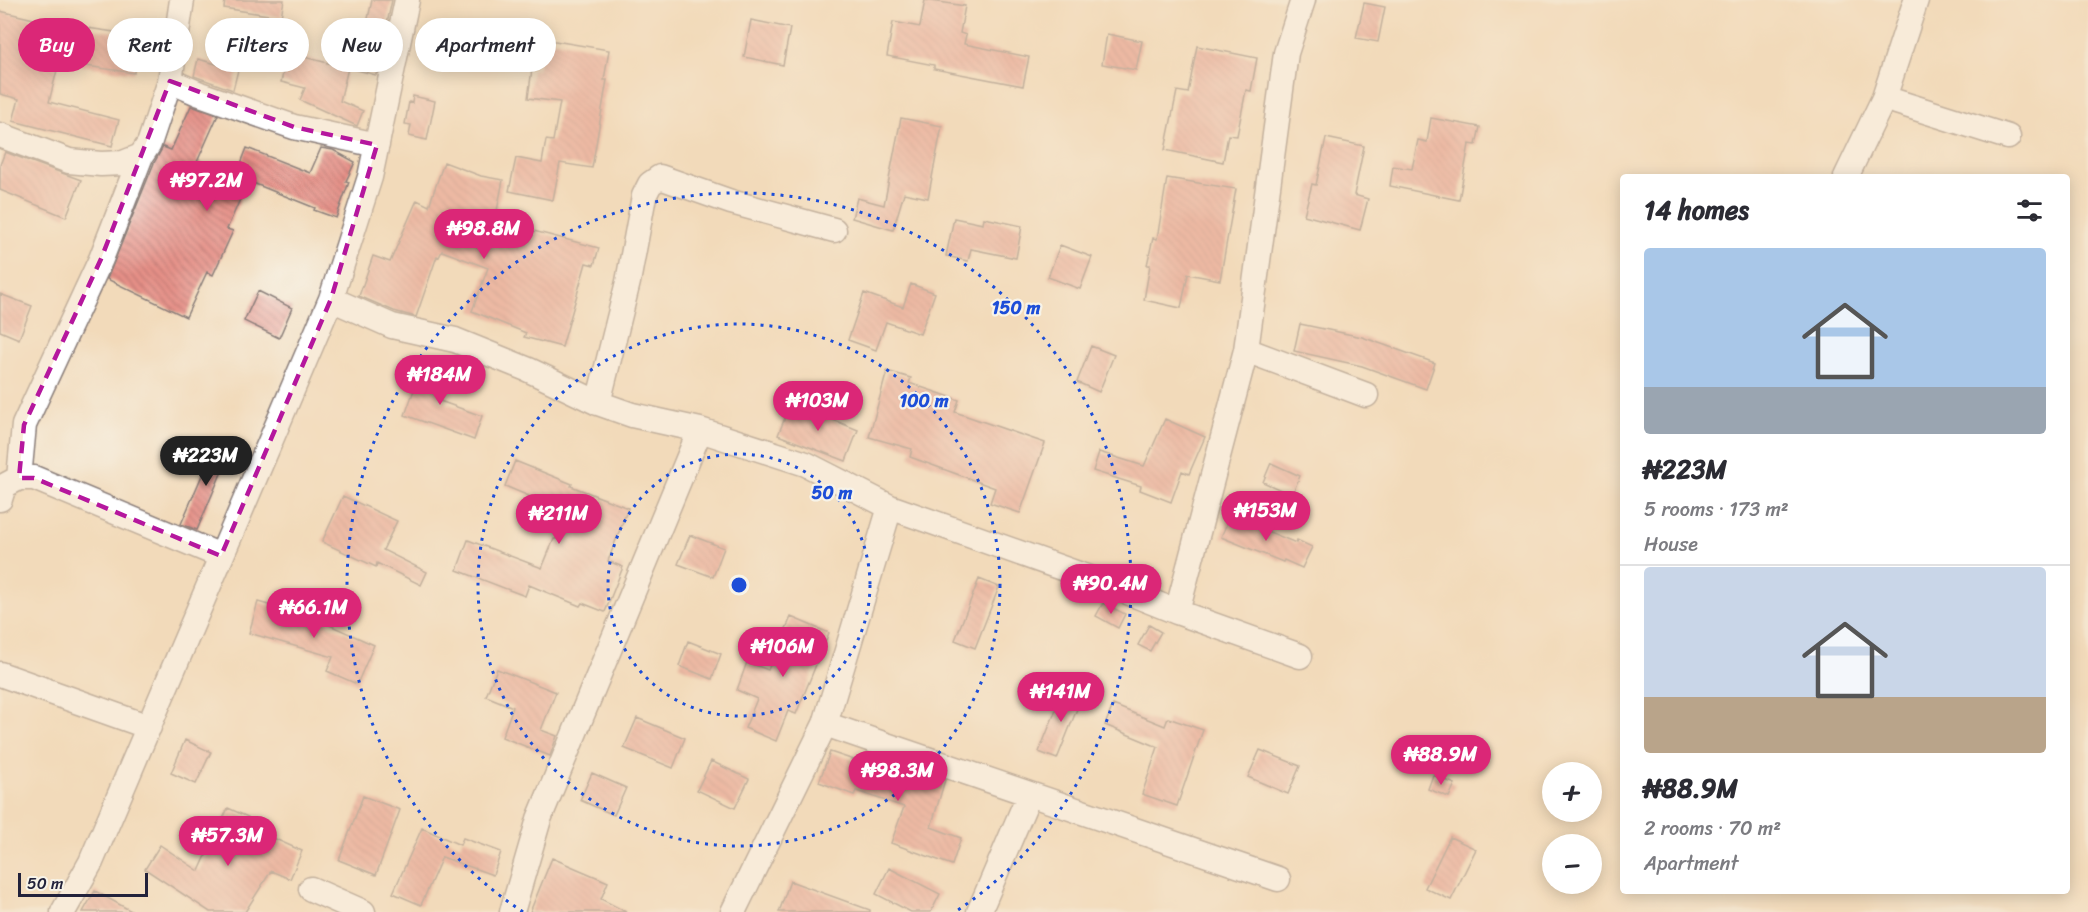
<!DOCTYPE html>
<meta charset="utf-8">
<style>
:root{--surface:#fff;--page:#f7f7f7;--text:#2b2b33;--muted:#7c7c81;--line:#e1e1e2;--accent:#db2777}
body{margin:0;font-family:Sriracha,sans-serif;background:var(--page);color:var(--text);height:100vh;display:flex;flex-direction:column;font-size:22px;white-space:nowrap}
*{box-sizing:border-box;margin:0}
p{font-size:20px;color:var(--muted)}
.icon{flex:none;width:33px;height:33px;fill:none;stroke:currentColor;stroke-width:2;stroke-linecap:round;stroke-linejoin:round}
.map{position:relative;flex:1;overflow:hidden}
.details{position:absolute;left:1620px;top:174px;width:450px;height:720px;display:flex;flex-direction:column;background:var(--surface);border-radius:6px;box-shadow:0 3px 15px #0003}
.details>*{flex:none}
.top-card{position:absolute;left:18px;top:18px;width:570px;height:54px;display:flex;gap:12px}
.controls{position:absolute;left:1542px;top:762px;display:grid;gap:12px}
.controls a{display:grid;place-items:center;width:60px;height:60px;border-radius:50%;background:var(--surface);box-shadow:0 3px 15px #0003;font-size:30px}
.scale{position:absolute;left:18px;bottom:15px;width:130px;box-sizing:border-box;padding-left:6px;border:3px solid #22223b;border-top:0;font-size:16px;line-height:21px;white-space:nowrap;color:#22223b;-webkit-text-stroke:4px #f7f3e8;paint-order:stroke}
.price{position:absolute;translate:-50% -51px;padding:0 14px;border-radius:21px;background:var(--accent);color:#fff;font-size:20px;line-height:39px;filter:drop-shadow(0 2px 3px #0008)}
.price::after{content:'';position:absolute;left:50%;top:36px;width:18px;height:14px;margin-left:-9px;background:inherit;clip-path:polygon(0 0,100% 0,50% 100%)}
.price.active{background:#222;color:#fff}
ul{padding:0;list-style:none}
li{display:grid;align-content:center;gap:12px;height:318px;padding:0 24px}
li+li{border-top:2px solid var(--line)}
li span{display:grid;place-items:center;height:186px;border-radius:6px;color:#555}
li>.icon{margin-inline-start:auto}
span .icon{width:108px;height:108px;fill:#fffc;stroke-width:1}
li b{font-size:26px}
h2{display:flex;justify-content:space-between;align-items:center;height:72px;padding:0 24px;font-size:26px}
.chip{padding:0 21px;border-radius:27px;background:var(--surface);box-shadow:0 3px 15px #0003;font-size:21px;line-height:54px}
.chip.active{background:var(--accent);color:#fff}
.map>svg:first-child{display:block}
</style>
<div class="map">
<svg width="2088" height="912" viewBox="0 0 2088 912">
<defs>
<pattern id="building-back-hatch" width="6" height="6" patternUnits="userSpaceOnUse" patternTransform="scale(1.5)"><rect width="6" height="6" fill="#e69087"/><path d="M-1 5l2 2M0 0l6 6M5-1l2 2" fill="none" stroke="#ba7570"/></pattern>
</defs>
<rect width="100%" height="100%" fill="#f7f3e8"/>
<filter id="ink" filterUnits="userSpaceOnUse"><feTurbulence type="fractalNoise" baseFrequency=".0167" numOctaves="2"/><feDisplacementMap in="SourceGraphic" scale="12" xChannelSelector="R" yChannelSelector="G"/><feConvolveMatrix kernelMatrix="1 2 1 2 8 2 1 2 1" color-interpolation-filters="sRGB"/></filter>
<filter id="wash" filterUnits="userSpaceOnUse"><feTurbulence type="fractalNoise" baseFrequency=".008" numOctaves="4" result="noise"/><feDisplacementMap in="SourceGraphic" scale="24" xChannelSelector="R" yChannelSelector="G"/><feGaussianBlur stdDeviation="1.35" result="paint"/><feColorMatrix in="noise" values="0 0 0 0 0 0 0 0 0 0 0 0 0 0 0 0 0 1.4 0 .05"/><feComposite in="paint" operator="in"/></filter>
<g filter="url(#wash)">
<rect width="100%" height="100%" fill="#f2daba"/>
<g id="blocks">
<path fill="url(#building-back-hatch)" d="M225 0H284L281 17 224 8Z
M372 0H392L376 75 357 70Z
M925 0 965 6 960 33 966 35 964 44 1029 57 1023 86 934 69V65L887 56 893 22 920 27Z
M1364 3 1385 7 1378 42 1356 38Z
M0 11 80 30 81 27 114 32V37L132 40 130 52 137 53 134 73 59 62 49 102 119 120 112 146 13 121 19 99 0 94Z
M751 20 790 28 783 65 744 57Z
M1107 34 1142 41 1136 70 1102 64Z
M543 39 609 50 604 80H607L592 168 560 163 553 200 509 191 516 158 542 163 546 140 553 141 560 102 528 98 532 69 538 70Z
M1197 46 1257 58 1251 91 1246 90 1237 136 1228 135 1223 162 1165 150 1177 91 1188 93Z
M288 53 348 68 340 101 363 111 357 126 300 100 305 88 281 82Z
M198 59 238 70 233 90 194 76Z
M413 96 435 101 427 140 409 136 411 125 405 124 409 102 412 103Z
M191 106 218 115 197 162 235 179 247 148 310 173 321 148 333 150 355 162 346 181 349 182 336 218 314 210 315 208 248 181 227 229 233 231 213 275 207 272 186 317 107 279 154 163 163 147 171 150Z
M901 118 942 126 928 198 904 193 893 230 852 218 857 198 884 205Z
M1431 118 1480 127 1476 145 1469 144 1459 200 1390 186 1393 166 1412 169 1418 140 1427 142Z
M1326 138 1364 146 1354 195 1368 199 1360 230 1304 215 1312 184 1316 185Z
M5 152 81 180 66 217 0 190V165Z
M444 162 481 176 503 180 495 221 599 248 594 265 586 263 562 347 524 337 526 333 472 311 488 268 442 251 439 257 437 256 416 317 394 311 359 296 373 256 390 262 417 200 429 206Z
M1167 178 1236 189 1220 280 1188 274 1181 308 1144 300 1150 265H1147L1153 238 1157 239Z
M954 218 983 224 984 218 1022 226 1016 258 971 249 968 261 946 256Z
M1060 245 1092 257 1080 289 1048 277Z
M911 284 935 293 920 334 886 322 876 350 848 340 864 293 903 307Z
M258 291 292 308 279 338 244 321Z
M0 294 32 306 19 339 0 331Z
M1300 324 1362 337 1435 363 1426 389 1362 366 1294 351Z
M1091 346 1114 355 1099 392 1077 382Z
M423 365 447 373 437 400 482 416 474 440 405 415Z
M887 371 911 378 909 383 959 400 955 412 1045 443 1020 513 990 503 995 488 910 457 912 449 869 437Z
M791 403 858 430 846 461 778 435Z
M1165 419 1205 437 1189 474 1182 471 1171 502 1140 490 1141 486 1093 471 1099 452 1144 466Z
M216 443 231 450 197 530 181 524Z
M515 461 572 484 571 486 628 508 608 561 623 567 605 612 582 603 580 606 529 585 525 596 457 570 468 540 542 568 554 539H556L567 512 505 486Z
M1271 463 1300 476 1292 495 1263 482Z
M343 496 397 521 383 550 427 572 421 585 377 563 376 567 322 542Z
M1230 516 1296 543 1297 540 1312 547 1302 568 1284 560 1283 562 1221 537Z
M690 535 724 548 713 577 678 564Z
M979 579 999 587 975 648 955 640Z
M258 602 328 622 327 624 374 645 357 684 327 671 333 657 249 633Z
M1103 603 1125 614 1118 628 1096 616Z
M791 617 829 633 796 714 788 711 776 741 745 728 757 699 737 690 747 662 768 670Z
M1149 625 1161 632 1150 651 1138 645Z
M688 641 721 654 712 679 679 666Z
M497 669 556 692 541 730 557 736 550 756 502 737 513 707 486 696Z
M1065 687 1083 694 1057 759 1039 752Z
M1113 705 1165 726 1168 718 1203 730 1177 806 1142 794 1158 747 1105 725Z
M637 718 685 738 673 768 624 748Z
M185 740 211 752 196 784 171 773Z
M1260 750 1300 766 1288 794 1248 777Z
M830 752 875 767 877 762 920 777 922 772 945 780 931 827 961 838 952 865 891 843 904 807 856 791 854 795 819 782Z
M711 761 749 779 735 808 697 790Z
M592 773 626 788 614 815 580 800Z
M1433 775 1455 784 1449 797 1428 789Z
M363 796 400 810 376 875 339 860Z
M228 808 248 817 244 825 302 851 290 879 271 871 245 912H210L145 869 160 845 199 871Z
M422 828 460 845 463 838 501 852 493 875 442 857 421 905 393 893Z
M1450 837 1476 849 1451 900 1425 888Z
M552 858 608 882 601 899 626 912H530Z
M889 868 940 894 931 912H911L876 894Z
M790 881 870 910V912H779Z
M95 891 133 912H83Z"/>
</g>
</g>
<g filter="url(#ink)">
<use href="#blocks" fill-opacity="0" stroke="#8a7e7a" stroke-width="1.5"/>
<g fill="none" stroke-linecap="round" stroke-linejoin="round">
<defs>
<path id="minor" d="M170 81 200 94 294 127 377 145
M1884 98 2008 137
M0 135 69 161 101 164 123 163 141 156 149 144 170 81 182 0
M1846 177 1884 98 1916 0
M331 299 392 326 455 340 529 370 598 403 632 415 700 430 806 464 890 507 1115 587 1177 612 1246 350 1286 53 1303 0
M1246 350 1366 395
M598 403 628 282 644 196 650 184 660 177 731 202 834 230
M19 478 24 425 101 259 141 156
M0 499 4 486 19 478H34L221 556
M890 507 825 724 1278 879
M1177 612 1300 656
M0 674 149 727
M311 889 363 912
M63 912 91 862 331 299 370 177 407 0
M512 912 539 819 700 430
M733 912 825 724
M979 912 1029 795"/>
</defs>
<use href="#minor" stroke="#8a7e7a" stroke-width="27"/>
<use href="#minor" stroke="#fff" stroke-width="24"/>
</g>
</g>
<path d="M0 0H2088V912H0ZM170 81 294 127 377 145 331 299 221 556 34 478H19L24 425 101 259Z" fill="#f2daba" fill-opacity=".55" fill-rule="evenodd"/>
<path fill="none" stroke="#b5179e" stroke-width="4.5" stroke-dasharray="12 8" stroke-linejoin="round" d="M170 81 294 127 377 145 331 299 221 556 34 478H19L24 425 101 259Z"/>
<g fill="none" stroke="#1d4ed8" stroke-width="3" stroke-dasharray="3 6">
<circle cx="739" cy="585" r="131"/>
<circle cx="739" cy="585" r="261"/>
<path d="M523 912A392 392 0 1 1 955 912"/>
</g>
<circle cx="739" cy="585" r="9" fill="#1d4ed8" stroke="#f7f3e8" stroke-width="3"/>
<g font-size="18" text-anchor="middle" font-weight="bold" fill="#1d4ed8" stroke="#f7f3e8" stroke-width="4.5" stroke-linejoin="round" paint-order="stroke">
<text x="1016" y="314">150 m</text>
<text x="924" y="407">100 m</text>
<text x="832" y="499">50 m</text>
</g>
</svg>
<div class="controls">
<a>+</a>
<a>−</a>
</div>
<div class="scale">50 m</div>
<b class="price" style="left:207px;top:212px">₦97.2M</b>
<b class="price" style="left:484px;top:260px">₦98.8M</b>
<b class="price" style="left:440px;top:406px">₦184M</b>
<b class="price" style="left:818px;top:432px">₦103M</b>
<b class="price active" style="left:206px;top:487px">₦223M</b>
<b class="price" style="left:1266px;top:542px">₦153M</b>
<b class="price" style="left:559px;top:545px">₦211M</b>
<b class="price" style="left:1111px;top:615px">₦90.4M</b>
<b class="price" style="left:314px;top:639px">₦66.1M</b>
<b class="price" style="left:783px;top:678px">₦106M</b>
<b class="price" style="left:1061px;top:723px">₦141M</b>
<b class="price" style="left:1441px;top:786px">₦88.9M</b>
<b class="price" style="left:898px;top:802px">₦98.3M</b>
<b class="price" style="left:228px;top:867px">₦57.3M</b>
<div class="top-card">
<a class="chip active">Buy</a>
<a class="chip">Rent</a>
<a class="chip">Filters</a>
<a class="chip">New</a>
<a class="chip">Apartment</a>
</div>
<section class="details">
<h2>14 homes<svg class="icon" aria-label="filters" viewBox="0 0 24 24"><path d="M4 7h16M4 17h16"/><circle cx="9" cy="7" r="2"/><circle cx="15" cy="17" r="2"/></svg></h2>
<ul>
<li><span style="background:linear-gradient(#a9c7e8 75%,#9aa5b1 0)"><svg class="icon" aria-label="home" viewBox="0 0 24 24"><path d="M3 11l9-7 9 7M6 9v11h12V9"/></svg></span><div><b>₦223M</b><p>5 rooms · 173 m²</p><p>House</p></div></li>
<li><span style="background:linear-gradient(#c9d6e8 70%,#b9a48a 0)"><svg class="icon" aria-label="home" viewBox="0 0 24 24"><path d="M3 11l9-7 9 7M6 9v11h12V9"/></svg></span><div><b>₦88.9M</b><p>2 rooms · 70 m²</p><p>Apartment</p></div></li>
</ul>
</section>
</div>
